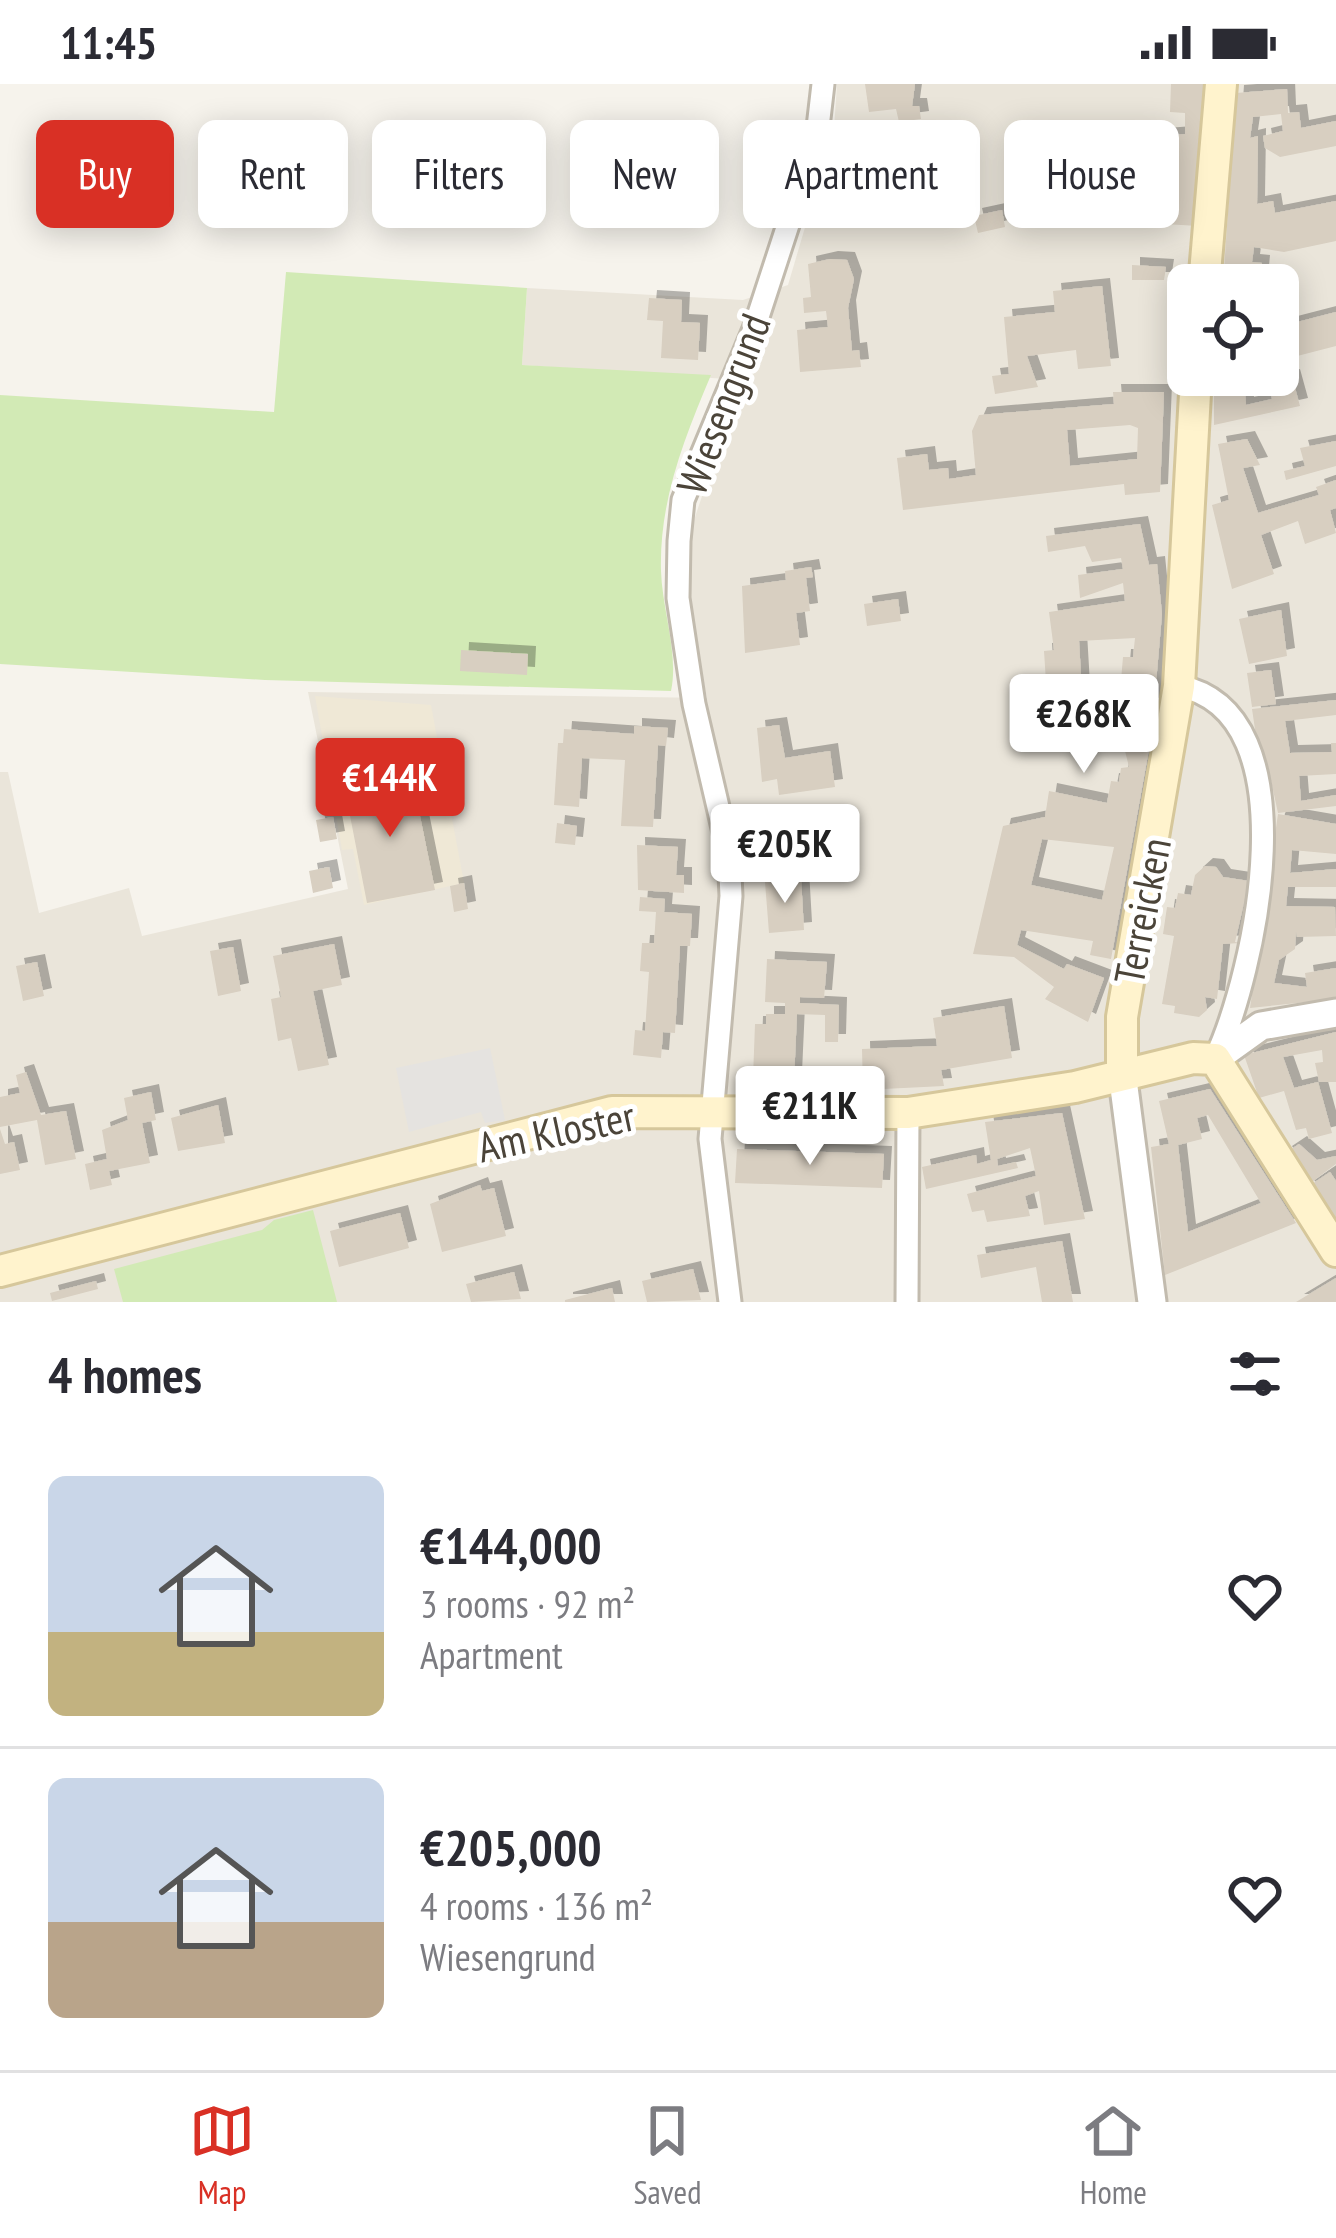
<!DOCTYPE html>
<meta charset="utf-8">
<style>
:root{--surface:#fff;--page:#f7f7f7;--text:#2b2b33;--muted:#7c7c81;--line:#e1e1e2;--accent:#d93025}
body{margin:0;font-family:"PT Sans Narrow",sans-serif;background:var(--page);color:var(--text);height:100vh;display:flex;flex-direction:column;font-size:45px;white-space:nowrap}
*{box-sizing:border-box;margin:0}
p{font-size:39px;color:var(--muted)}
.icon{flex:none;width:66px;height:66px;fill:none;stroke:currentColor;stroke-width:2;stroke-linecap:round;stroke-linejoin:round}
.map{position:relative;height:1218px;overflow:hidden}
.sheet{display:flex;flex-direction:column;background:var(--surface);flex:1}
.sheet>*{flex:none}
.banner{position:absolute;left:36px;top:36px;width:1266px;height:108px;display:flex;gap:24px}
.fabs{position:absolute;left:1167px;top:180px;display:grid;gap:24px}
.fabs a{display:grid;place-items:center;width:132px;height:132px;border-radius:18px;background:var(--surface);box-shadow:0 6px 30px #0003;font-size:60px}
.price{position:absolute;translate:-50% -102px;padding:0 27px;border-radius:12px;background:#fff;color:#222;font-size:39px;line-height:78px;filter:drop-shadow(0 3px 6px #0008)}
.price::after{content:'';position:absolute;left:50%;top:72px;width:36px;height:27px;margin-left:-18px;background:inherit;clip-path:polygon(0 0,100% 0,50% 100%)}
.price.current{background:var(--accent);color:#fff}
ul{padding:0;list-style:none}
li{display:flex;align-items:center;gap:36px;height:300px;padding:0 48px}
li+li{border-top:3px solid var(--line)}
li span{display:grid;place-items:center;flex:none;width:336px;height:240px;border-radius:18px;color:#555}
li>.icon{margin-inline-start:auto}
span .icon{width:144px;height:144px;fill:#fffc;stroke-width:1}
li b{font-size:51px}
h2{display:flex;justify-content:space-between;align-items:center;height:144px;padding:0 48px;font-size:51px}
.tag{padding:0 42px;border-radius:18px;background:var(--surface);box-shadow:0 6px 30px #0003;font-size:42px;line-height:108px}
.tag.current{background:var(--accent);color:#fff}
.status{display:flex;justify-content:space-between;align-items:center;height:84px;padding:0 60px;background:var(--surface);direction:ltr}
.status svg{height:33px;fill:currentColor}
.tab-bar{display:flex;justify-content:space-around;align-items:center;height:168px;border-top:3px solid var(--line);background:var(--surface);font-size:33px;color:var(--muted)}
.tab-bar a{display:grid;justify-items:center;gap:6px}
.tab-bar .current{color:var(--accent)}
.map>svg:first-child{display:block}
</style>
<div class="status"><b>11:45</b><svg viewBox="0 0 49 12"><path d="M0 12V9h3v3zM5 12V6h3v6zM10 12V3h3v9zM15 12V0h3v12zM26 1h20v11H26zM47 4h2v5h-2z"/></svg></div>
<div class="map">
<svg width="1336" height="1218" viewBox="0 0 1336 1218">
<defs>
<filter id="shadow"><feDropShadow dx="8" dy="-8" stdDeviation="0" flood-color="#0004"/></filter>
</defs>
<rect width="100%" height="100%" fill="#f6f3ec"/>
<path fill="#eae5da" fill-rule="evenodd" d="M837 0H1336V1218H0V688H8L39 829 129 804 142 852 348 805 308 608 707 614 691 540 690 448 741 296 522 281 527 204 743 216 788 201 834 45ZM1188 201H1278V291H1188Z"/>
<path fill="#efe8d6" d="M315 612 431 621 464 799 364 821 353 765 342 766Z"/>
<path fill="#d2eab5" d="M286 188 527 204 522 281 711 291C684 355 659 417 661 487 662 525 679 570 671 607L265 596 0 580V311L274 328Z
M313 1126 337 1218H123L114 1185 262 1146 274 1136Z"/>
<path fill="#e5e3e0" d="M490 964 505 1036 485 1039 481 1028 409 1048 396 984Z"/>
<path fill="#d8cfc1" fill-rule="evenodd" filter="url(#shadow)" d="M865 0H915L912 22H919L921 35 899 38 896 25 869 28Z
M1171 0H1208L1198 142 1097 136 1099 110 1157 113 1158 100 1171 101 1175 80 1150 83 1148 71 1109 74 1107 56 1185 50V29L1170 28Z
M1287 5 1288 29 1299 28 1301 44 1336 37V62L1280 73 1265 64 1263 52 1283 47 1281 30 1253 33 1250 54 1258 52 1257 120 1273 117 1275 129 1336 117V157L1284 168 1254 163 1252 178 1262 179 1260 201H1223L1236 9Z
M892 50 898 84 889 85 892 105 864 109 861 90 853 91 848 57Z
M1104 75 1106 92 1067 98 1064 78Z
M853 112 857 130 835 134 832 116Z
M1002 126 1005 143 978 149 974 132Z
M830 175 847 176 854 195 848 224 852 267 859 266 861 283 800 288 797 246 828 243 826 227 804 229 803 214 811 213 808 180Z
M1132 181 1166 183 1164 196H1132Z
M1102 202 1111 282 1078 285 1076 266 1027 272 1038 303 995 310 992 292 1009 290 1004 233 1055 228 1053 207Z
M649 214 682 216 681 238 700 239 698 276 661 274 663 237 647 236Z
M1336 228V262L1278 277V243Z
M1214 291H1230L1231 308 1245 307 1246 321 1272 315 1268 297 1292 293 1300 322 1214 341Z
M1113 308H1164L1160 408 1125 411 1124 400 903 426 897 374 927 370 929 386 948 384 949 395 976 391 972 347 979 331 1114 320ZM1130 341 1138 344 1137 375 1070 382 1067 346Z
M1247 355 1260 381 1243 384 1258 429 1319 411 1316 403 1336 396V424L1330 426 1336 449 1305 460 1298 437 1261 451 1274 490 1232 505 1212 421 1229 416 1218 360Z
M1336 357V382L1286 396 1284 387 1305 382 1300 364Z
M1140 440 1149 481 1157 480 1162 530 1154 622 1119 620 1123 627 1152 626 1151 654 1111 875 1090 871 1093 857 1021 846 1017 861 1064 885 1067 880 1104 894 1088 938 1045 915 1054 903 1014 873 973 870 1003 742 1045 733 1049 707 1107 719 1111 697 1119 698 1121 684 1129 683 1122 655H1097L1096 630 1057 626 1055 597 1046 598 1044 567 1054 566 1049 528 1125 517 1123 499 1080 514 1078 491 1123 485 1121 474 1092 478 1085 462 1048 468 1046 452ZM1135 554 1133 573H1123L1120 608H1082L1079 557ZM1042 755 1114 763 1102 816 1031 801Z
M811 483 813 493 806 494 810 527 796 529 800 561 745 569 742 502 786 496 785 487Z
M898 515 901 537 867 542 864 520Z
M1281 526 1287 572 1249 580 1239 535Z
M461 566 528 570 527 591 460 587Z
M1271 586 1276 620 1252 623 1247 589Z
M1336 616V631L1285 637 1290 669 1332 668 1331 659H1336V690L1299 692 1301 717 1336 711V722L1278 729 1267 678 1260 679 1252 625Z
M779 641 785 674 830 667 835 703 779 711 777 695 762 698 757 644Z
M634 642 668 644 666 662 658 661 653 743 621 742 625 676 582 674 579 723 554 721 558 659H563L564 645 634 650Z
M412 693 435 806 367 819 345 706Z
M1278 730 1336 740V770L1292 766 1290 789 1336 785V803H1288L1286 822 1335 823 1336 852 1297 853 1296 848 1295 865 1279 876 1274 899 1307 903 1305 889 1336 884V915L1250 924Z
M333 733 337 755 320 758 316 736Z
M557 739 577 742 575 761 555 759Z
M637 761 678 763 676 791H684V809L638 806Z
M1205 782 1216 783 1223 793 1249 797 1235 858 1240 859 1223 860 1217 915 1205 913 1207 926 1199 933 1174 929 1175 922 1162 920 1174 852 1163 850 1167 823 1175 824 1178 809 1191 811 1195 791Z
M329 783 333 804 313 809 309 787Z
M801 794 804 846 769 849 765 798Z
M464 799 468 825 454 828 450 802Z
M640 813 665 815 664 828 692 830 690 862H680L675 949 663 948 661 974 633 971 635 946 645 947 648 903 649 888 640 887 642 859H654L656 828 639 827Z
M334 860 342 901 313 907 329 981 298 987 291 954 278 957 271 915 281 913 273 872Z
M233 863 241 907 218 912 210 867Z
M767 875 827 878 824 914 800 913V919L839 921 838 958H825V931L797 930 794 996 753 994 755 940H766V930H785V919L765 918Z
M37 878 44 912 23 917 16 882Z
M1004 922 1012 974 941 986 944 1002 863 1006 862 965 937 962 933 934Z
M1336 948V998H1319L1315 979 1323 978 1322 966 1283 973 1294 1004 1318 998 1332 1049 1309 1055 1306 1044 1296 1046 1284 1007 1259 1014 1244 971Z
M26 988 41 1031 66 1027 76 1075 45 1081 37 1036 0 1043V1013L20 1009 16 991Z
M1210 1005 1296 1139 1165 1191 1151 1063 1169 1060 1159 1017ZM1208 1031 1261 1119 1188 1148 1178 1061 1202 1055 1197 1034Z
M151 1008 156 1036 142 1039 150 1079 109 1087 112 1101 90 1106 85 1080 107 1075 102 1046 128 1036 124 1014Z
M218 1021 225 1059 178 1067 171 1034Z
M1062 1029 1085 1135 1044 1141 1039 1107 1025 1112 1030 1132 987 1138 984 1126 972 1128 967 1110 1036 1092 1030 1064 997 1075 998 1082 1016 1078 1018 1084 926 1105 922 1083 976 1071 977 1080 991 1076 985 1038Z
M0 1045 5 1060 14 1058 20 1086 0 1090Z
M1299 1060 1317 1076 1336 1072V1080L1305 1103 1284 1070Z
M737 1065 884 1070 882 1104 735 1099Z
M1330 1088 1336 1097V1140L1306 1104Z
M480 1101 482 1107 494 1104 506 1152 442 1168 430 1120Z
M400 1129 409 1164 339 1183 330 1147Z
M1062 1157 1073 1218H1042L1036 1183 981 1194 977 1171Z
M693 1185 701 1216 647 1218 642 1197Z
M514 1188 521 1215 471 1218 466 1200Z
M1336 1194V1218H1296Z
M96 1197 98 1205 52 1217 50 1209Z
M612 1204 615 1218H565V1216Z"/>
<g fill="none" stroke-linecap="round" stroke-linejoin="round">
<defs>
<path id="minor" d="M1179 602C1313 628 1255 890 1215 975
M730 1218 710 1055 731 812 729 770 694 620 678 514 679 457 683 416 754 245 817 52 823 0
M907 1218 908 1029"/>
<path id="tertiary" d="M1215 975 1261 942 1336 929
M1122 988 1152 1218"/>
<path id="secondary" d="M1204 201 1221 0
M1122 988V933L1179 602 1196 291
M0 1187 612 1028 908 1029 1075 1003 1193 974 1215 975 1336 1167"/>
</defs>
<use href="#minor" stroke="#c2bbae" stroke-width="27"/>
<use href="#tertiary" stroke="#c2bbae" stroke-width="33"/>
<use href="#secondary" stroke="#d6c79b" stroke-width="36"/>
<use href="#minor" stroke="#fff" stroke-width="21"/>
<use href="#tertiary" stroke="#fff" stroke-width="27"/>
<use href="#secondary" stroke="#fff3cd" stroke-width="30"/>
</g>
<g text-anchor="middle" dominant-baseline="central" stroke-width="10" stroke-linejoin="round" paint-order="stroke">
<g font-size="42" fill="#4b4439" stroke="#fff">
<text transform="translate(723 320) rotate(-69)">Wiesengrund</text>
<text transform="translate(1142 827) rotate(-79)">Terreicken</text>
<text transform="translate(556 1047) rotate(-12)">Am Kloster</text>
</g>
</g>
</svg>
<div class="fabs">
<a><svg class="icon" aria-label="locate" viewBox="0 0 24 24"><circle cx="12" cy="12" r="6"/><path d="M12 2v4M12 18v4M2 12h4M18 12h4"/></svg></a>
</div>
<b class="price" style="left:1084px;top:692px">€268K</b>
<b class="price current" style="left:390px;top:756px">€144K</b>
<b class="price" style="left:785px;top:822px">€205K</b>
<b class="price" style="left:810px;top:1084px">€211K</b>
<div class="banner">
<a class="tag current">Buy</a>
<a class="tag">Rent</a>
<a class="tag">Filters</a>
<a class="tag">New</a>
<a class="tag">Apartment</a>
<a class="tag">House</a>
</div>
</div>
<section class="sheet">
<h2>4 homes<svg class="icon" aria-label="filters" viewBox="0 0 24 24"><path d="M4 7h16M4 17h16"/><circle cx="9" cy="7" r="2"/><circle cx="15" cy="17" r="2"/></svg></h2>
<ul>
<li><span style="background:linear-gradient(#c9d6e8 65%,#c2b280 0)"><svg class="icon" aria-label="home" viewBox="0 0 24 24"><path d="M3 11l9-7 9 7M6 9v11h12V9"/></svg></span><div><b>€144,000</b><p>3 rooms · 92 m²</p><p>Apartment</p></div><svg class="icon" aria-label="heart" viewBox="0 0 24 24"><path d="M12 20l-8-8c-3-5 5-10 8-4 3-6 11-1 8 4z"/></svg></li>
<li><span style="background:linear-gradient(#c9d6e8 60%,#b9a48a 0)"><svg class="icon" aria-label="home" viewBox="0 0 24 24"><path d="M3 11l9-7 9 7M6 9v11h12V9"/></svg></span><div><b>€205,000</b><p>4 rooms · 136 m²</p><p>Wiesengrund</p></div><svg class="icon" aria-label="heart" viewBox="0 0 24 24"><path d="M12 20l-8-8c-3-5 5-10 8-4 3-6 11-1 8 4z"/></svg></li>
</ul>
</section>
<nav class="tab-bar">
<a class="current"><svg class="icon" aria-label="map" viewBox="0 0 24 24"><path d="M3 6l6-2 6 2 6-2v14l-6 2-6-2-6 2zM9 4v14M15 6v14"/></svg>Map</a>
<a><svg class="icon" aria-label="saved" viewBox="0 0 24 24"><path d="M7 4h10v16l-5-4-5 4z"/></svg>Saved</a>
<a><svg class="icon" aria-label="home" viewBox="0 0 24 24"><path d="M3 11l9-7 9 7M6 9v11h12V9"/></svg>Home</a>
</nav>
